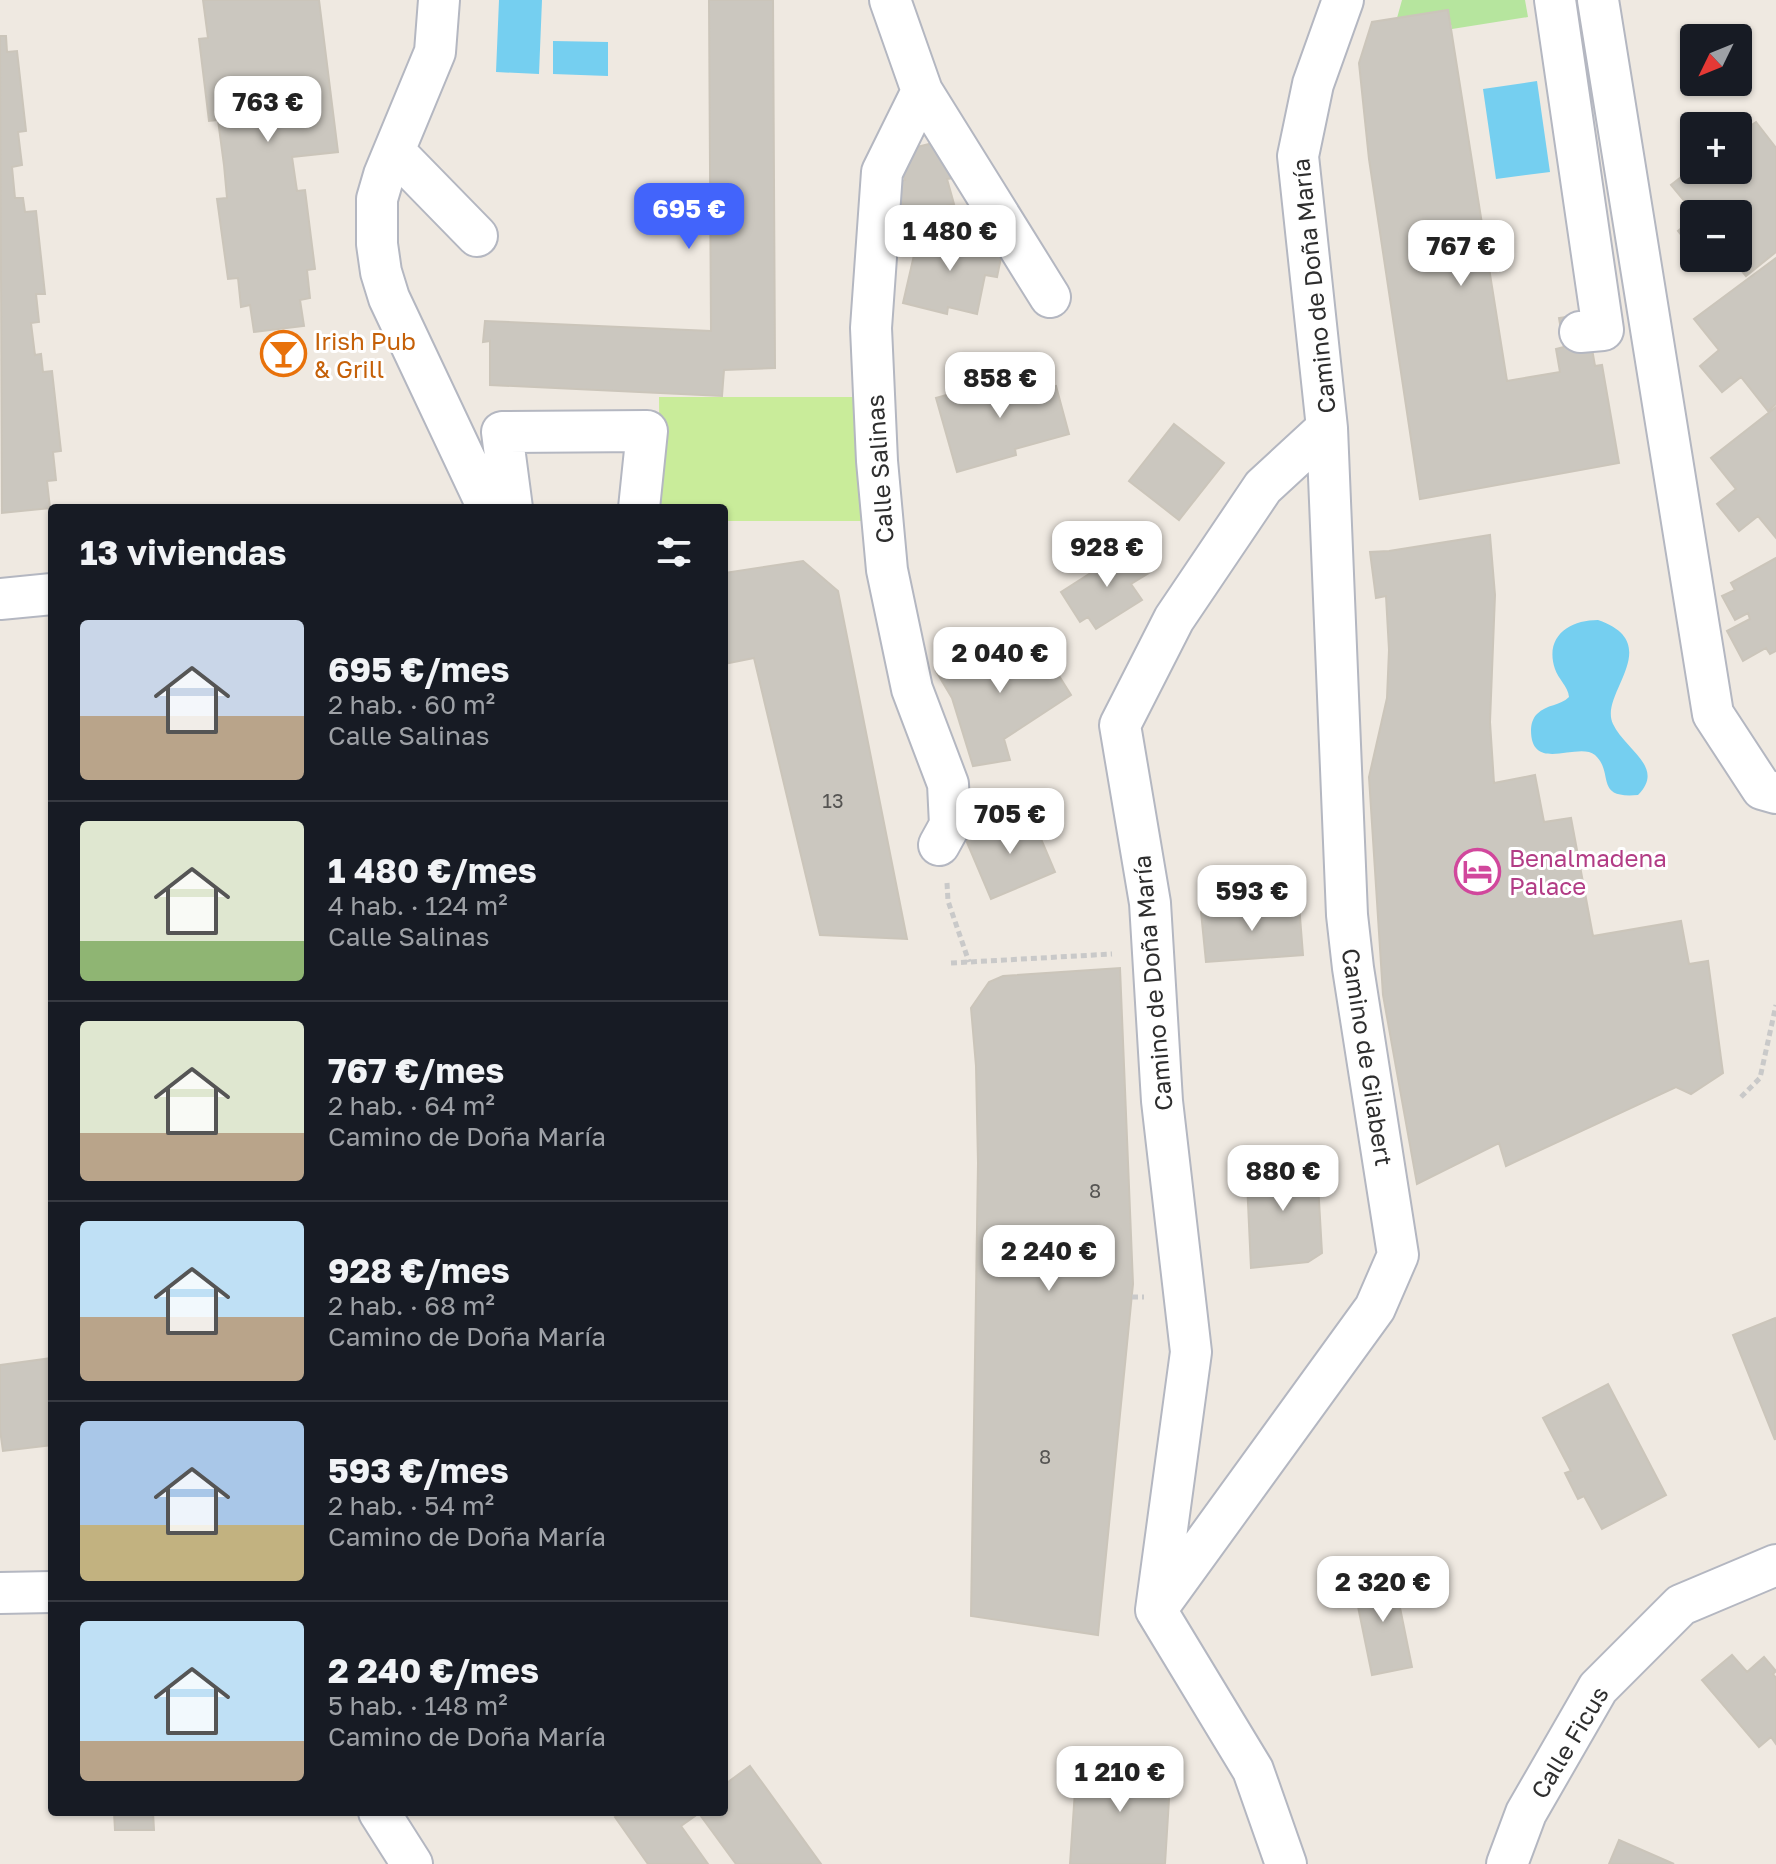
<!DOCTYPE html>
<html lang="es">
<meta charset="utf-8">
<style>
:root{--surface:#171b24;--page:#242831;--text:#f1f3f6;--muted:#9ea1a6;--line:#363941;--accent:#4264fb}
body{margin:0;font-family:"Golos Text",sans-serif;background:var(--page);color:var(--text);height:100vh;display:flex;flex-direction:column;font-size:30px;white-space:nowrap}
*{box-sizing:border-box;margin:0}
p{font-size:26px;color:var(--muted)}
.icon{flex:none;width:44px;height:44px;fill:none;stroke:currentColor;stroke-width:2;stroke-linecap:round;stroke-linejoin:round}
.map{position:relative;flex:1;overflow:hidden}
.details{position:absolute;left:48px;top:504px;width:680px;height:1312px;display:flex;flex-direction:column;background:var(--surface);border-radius:8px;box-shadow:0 2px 6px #0004}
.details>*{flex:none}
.needle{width:52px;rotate:227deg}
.buttons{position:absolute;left:1680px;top:24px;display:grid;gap:16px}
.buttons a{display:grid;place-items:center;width:72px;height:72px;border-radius:8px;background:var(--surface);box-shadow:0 2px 6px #0004;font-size:40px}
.price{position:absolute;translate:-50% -68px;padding:0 18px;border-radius:16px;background:#fff;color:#222;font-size:26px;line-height:52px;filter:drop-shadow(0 2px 4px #0008)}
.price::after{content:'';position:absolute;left:50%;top:48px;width:24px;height:18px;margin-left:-12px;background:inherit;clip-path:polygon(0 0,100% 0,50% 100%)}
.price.active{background:var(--accent);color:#fff}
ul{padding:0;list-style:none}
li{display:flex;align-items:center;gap:24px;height:200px;padding:0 32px}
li+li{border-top:2px solid var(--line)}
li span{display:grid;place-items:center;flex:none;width:224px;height:160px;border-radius:8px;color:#555}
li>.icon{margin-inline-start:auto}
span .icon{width:96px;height:96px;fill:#fffc;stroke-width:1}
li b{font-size:34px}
h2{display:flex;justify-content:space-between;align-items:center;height:96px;padding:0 32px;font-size:34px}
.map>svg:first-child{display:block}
</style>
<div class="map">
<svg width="1776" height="1864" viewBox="0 0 1776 1864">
<rect width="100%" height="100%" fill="#efe9e1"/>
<path fill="#b6e59e" d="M1402 0H1525L1528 17 1452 29 1448 11 1397 18Z"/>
<path fill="#c9ec9a" d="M659 397H864L865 521H724V508H660Z"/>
<path fill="#75cff0" d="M499 0H542L539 74 496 72Z
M553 41 608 42V76L553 74Z
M1537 81 1550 172 1496 179 1483 89Z
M1598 620C1667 644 1598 694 1613 724 1625 750 1666 767 1638 795 1593 799 1615 773 1595 755 1578 741 1531 774 1531 730 1531 724 1533 718 1537 714 1547 704 1560 706 1569 697 1568 686 1558 679 1555 669 1544 636 1570 620 1598 620Z"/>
<path fill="#cbc7bf" stroke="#cbc5ba" stroke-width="2" d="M203 0H319L338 152 292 157 297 191 305 190 315 269 307 270 310 298 300 300 304 326 254 332 250 305 241 307 238 278 228 279 217 199 227 198 224 165 218 120 209 121 199 39 208 38Z
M709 0H773L775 368 724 370 722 396 490 385V341L483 342 485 321 711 331Z
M1448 10 1507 381 1560 372 1556 349 1564 347 1559 318 1578 315 1591 343 1595 366 1602 365 1619 463 1420 499 1369 159 1359 63 1372 22Z
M0 36H6L7 52 17 51 26 131 18 132 22 165 12 167 15 198H23L25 212 36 211 45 294H36L39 322 31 323 35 355 41 354 43 372 52 371 61 451 53 452 56 480 47 481 50 508 2 513Z
M1756 122 1776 148V252L1746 276 1731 258H1738V214H1695L1671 185 1694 167V170H1738V134Z
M945 140 954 178 947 179 954 204 905 216 897 182 905 180 897 152Z
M1694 218V251L1678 231Z
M920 229 1003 248 997 277 985 275 977 314 948 307 947 314 903 303Z
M1776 258V404L1768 411 1741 377 1722 392 1700 366 1719 350 1694 319Z
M1031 371 1036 392 1056 386 1069 434 1015 449 1016 455 957 472 936 398Z
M1776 407V538L1758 516 1739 531 1717 504 1736 489 1711 458Z
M1174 424 1224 463 1179 520 1129 481Z
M1490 535 1495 595 1490 722 1494 783 1535 775 1544 822 1571 818 1593 936 1681 921 1689 964 1708 961 1723 1073 1691 1094 1676 1087 1506 1166 1499 1143 1417 1184 1383 995 1369 777 1387 698 1389 650 1386 596 1376 598 1370 552 1389 551Z
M1133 546 1149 573 1131 584 1142 600 1096 629 1088 617 1080 622 1061 592Z
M1776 558V651L1770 654 1766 648 1743 661 1727 631 1750 619 1748 613 1735 620 1722 596 1735 590 1731 583Z
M803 561 838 591 907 939 820 935 754 658 724 664V573Z
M995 636 1010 658 1037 641 1071 695 1004 739 1010 760 973 766 952 698 936 671Z
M1030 813 1055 872 991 899 966 840Z
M1299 904 1303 955 1206 962 1201 912Z
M1120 968 1133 1284 1098 1635 971 1616 978 1163 976 1066 971 1008 989 982 1003 976Z
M1246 1160 1317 1166 1322 1253 1308 1262 1251 1268Z
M1775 1318 1776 1322 1775 1440 1733 1335Z
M52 1358V1445L3 1451 0 1430V1365Z
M1608 1384 1666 1495 1602 1529 1584 1496 1578 1499 1565 1473 1571 1471 1543 1418Z
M1393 1573 1412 1667 1372 1675 1353 1582Z
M1732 1655 1747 1672 1764 1657 1776 1671 1773 1674 1776 1678V1744L1771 1737 1759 1747 1702 1680Z
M1077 1761 1171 1767 1165 1864H1070Z
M750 1766 821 1864H736L698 1812H724V1785Z
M114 1812H153L154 1830H115Z
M623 1812H692L695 1816 681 1826 708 1864H648L615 1817Z
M1619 1840 1674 1864H1609Z"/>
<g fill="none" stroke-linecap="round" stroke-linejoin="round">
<defs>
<path id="minor" d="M439 0 435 52 384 175 377 199V244L381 272 389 298 488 508
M890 0 922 91 882 172 871 328 877 461 887 570 912 689 948 784 950 825 939 845
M1555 0 1603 330 1580 332
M1598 0 1713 714 1762 789 1776 793
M922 91 1050 297
M394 151 477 236
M512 508 502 432 647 431 639 508
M0 599 52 594
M0 1593 52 1592
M1156 1610 1375 1308 1398 1255 1353 968 1347 915 1327 428 1298 156 1313 84 1343 0
M379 1812 412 1864
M1286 1864 1253 1770 1156 1610 1191 1352 1162 1101 1150 903 1120 725 1174 619 1263 487 1327 428
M1507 1864 1526 1813 1598 1688 1681 1605 1776 1565"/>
</defs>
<use href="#minor" stroke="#b4b7c1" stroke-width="44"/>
<path stroke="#c9c9c9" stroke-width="5" stroke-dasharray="6 4" stroke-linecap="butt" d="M947 883 948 901 969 962
M951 963 1112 954
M1741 1097 1760 1078 1776 1005
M1132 1297H1144"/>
<use href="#minor" stroke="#fff" stroke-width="40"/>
</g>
<defs>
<symbol id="bar-ring" viewBox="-11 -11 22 22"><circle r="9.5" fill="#fff" stroke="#e8710a" stroke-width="1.5"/><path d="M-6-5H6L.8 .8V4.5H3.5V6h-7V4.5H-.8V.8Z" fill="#e8710a"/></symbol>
<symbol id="hotel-ring" viewBox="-11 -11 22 22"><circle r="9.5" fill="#fff" stroke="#d1479c" stroke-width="1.5"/><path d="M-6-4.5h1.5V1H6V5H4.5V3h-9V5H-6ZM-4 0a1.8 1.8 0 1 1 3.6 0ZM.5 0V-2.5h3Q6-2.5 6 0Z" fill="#d1479c"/></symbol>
</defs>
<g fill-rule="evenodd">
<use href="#bar-ring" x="258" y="328" width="51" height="51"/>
<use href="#hotel-ring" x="1452" y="846" width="51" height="51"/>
</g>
<g text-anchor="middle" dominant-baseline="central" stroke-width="6" stroke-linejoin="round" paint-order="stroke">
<g font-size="20" fill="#555452">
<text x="833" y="800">13</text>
<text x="1095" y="1190">8</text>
<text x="1045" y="1456">8</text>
</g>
<g font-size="24" fill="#2e2e2e" stroke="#fff">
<text transform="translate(1313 286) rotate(-96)">Camino de Doña María</text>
<text transform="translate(879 469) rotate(-94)">Calle Salinas</text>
<text transform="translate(1152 983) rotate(-95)">Camino de Doña María</text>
<text transform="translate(1368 1057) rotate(81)">Camino de Gilabert</text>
<text transform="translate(1569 1742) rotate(-59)">Calle Ficus</text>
</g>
<g font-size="24" fill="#c56008" stroke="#fff" text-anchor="start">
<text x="314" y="340">Irish Pub<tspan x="314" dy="28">&amp; Grill</tspan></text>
</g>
<g font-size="24" fill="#b23c85" stroke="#fff" text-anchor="start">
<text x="1509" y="857">Benalmadena<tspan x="1509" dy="28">Palace</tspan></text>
</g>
</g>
</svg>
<div class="buttons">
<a><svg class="needle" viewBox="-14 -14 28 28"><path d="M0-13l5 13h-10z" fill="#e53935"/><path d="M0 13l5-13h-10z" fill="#9ea1a6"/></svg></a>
<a>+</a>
<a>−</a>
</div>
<b class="price" style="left:268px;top:144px">763 €</b>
<b class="price active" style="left:689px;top:251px">695 €</b>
<b class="price" style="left:950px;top:273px">1 480 €</b>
<b class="price" style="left:1461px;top:288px">767 €</b>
<b class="price" style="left:1000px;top:420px">858 €</b>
<b class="price" style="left:1107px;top:589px">928 €</b>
<b class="price" style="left:1000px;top:695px">2 040 €</b>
<b class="price" style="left:1010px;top:856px">705 €</b>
<b class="price" style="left:1252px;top:933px">593 €</b>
<b class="price" style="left:1283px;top:1213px">880 €</b>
<b class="price" style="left:1049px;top:1293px">2 240 €</b>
<b class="price" style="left:1383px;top:1624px">2 320 €</b>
<b class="price" style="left:1120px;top:1814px">1 210 €</b>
<section class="details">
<h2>13 viviendas<svg class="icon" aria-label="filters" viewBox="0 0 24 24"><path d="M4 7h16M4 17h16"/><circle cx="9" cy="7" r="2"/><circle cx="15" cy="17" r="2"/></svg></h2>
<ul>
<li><span style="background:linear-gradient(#c9d6e8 60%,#b9a48a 0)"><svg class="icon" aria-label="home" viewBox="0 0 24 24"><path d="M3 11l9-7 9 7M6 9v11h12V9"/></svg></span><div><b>695 €/mes</b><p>2 hab. · 60 m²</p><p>Calle Salinas</p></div></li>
<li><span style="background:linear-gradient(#dfe7d0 75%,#8fb573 0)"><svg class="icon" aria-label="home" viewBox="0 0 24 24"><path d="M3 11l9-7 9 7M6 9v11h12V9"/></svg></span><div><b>1 480 €/mes</b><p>4 hab. · 124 m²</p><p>Calle Salinas</p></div></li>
<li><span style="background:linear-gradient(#dfe7d0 70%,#b9a48a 0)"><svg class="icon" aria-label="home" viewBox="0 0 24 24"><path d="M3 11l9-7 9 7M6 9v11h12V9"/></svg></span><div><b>767 €/mes</b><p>2 hab. · 64 m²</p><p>Camino de Doña María</p></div></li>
<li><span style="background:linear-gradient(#bfe0f5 60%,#b9a48a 0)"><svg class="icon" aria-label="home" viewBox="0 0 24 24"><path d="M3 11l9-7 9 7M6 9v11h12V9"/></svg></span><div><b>928 €/mes</b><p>2 hab. · 68 m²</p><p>Camino de Doña María</p></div></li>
<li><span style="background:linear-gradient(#a9c7e8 65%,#c2b280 0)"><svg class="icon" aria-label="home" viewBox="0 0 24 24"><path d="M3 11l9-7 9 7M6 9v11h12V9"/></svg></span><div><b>593 €/mes</b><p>2 hab. · 54 m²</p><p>Camino de Doña María</p></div></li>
<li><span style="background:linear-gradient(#bfe0f5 75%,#b9a48a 0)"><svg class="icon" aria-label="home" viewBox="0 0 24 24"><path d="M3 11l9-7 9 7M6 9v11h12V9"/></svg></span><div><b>2 240 €/mes</b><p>5 hab. · 148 m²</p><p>Camino de Doña María</p></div></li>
</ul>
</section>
</div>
